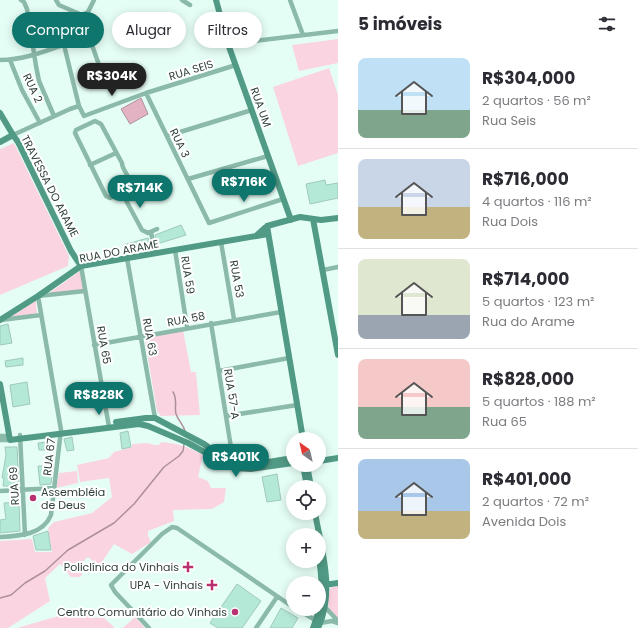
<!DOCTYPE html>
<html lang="pt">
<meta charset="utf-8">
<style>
:root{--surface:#fff;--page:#f2f2f3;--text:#2b2b33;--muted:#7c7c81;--line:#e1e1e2;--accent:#0f766e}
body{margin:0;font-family:Poppins,sans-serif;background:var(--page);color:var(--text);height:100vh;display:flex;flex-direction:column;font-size:15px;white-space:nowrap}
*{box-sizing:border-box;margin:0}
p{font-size:13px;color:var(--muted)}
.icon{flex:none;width:22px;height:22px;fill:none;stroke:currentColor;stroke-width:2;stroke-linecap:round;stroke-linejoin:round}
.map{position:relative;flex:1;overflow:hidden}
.side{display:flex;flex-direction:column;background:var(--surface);width:300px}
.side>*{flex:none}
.guide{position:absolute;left:12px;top:12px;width:266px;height:36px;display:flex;gap:8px}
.needle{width:26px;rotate:326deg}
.controls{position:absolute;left:286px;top:432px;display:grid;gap:8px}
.controls a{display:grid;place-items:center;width:40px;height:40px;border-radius:50%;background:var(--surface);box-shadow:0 2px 10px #0003;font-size:20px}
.price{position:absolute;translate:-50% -34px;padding:0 9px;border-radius:14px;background:var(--accent);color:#fff;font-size:13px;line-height:26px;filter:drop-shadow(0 1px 2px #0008)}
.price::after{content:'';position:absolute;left:50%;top:24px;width:12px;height:9px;margin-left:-6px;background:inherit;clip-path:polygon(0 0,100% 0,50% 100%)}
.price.selected{background:#222;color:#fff}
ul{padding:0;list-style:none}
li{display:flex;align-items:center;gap:12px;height:100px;padding:0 20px}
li+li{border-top:1px solid var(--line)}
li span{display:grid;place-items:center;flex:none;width:112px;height:80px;border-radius:8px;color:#555}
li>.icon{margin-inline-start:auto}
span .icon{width:48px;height:48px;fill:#fffc;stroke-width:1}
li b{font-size:17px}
h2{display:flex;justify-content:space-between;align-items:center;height:48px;padding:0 20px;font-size:17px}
.tag{padding:0 14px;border-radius:18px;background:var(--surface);box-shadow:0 2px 10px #0003;font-size:14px;line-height:36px}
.tag.selected{background:var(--accent);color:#fff}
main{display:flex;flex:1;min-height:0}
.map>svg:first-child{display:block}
</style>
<main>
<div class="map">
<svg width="338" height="628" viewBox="0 0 338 628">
<rect width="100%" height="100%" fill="#e5fef5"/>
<path fill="#fad4e0" d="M338 39V63L299 71 292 45Z
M329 68 338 95V153L298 166 273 87Z
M14 143 69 256 68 266 0 295V149Z
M80 271 83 290 49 293Z
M36 301 37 313 9 318Z
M183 330 191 372H196L200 415 161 416 157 411 145 341 147 337Z
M161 442C179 444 187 446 203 455L198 477 208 481 211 488H226L224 502 212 509 173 510 174 521 148 531V536L151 542 132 554 114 544 99 566 88 557 79 565 81 570 82 575 80 577H71L60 564 45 578 50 601 8 628H0V541L32 539 35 552H52L48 528 54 522 92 513 112 497 109 478 80 482 77 465 109 458 114 452 132 447V444L147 443 155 445H159Z
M77 471 78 483 56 488 59 473Z
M338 586V619C328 608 325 604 330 589L332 587Z
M79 610C87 617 92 619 103 617L115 628H17Z
M135 617 145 628H122L124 627Z"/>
<path fill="#e4b3c3" stroke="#ad909a" d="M141 98 148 114 130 124 121 109Z"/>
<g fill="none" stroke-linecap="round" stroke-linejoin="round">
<path stroke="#ad909a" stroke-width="1.5" d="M173 392C178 400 174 406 176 414 178 420 183 424 185 431
M0 598 11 595 25 583 45 571 68 550 114 523 134 504 164 467 179 456 183 451 184 444"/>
</g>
<path fill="#b4e9d7" stroke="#a0c9bb" d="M325 180 326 185 338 183V198L310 204 306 184Z
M181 225 186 235 157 244 155 235Z
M148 238 150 245 126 249 123 245Z
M8 324 12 343 0 345V326Z
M23 358V365L6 367 5 361Z
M27 382 30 404 13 407 10 385Z
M128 431 131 447 122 449 120 433Z
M72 437 74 450 67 451 64 439Z
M56 441 55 450H39L38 443Z
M5 447H17L19 486H3L4 478H2L6 455Z
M38 466H53L51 484 40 485Z
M277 474 281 500 267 502 262 477Z
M19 502 20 531 0 533V520L6 519 4 503Z
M48 531 51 550H36L33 536Z
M237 584 261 601 242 628H218L210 623Z
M281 608 298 618 292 628H270Z"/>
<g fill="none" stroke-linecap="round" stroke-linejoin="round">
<path stroke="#8bb9aa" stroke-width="4.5" d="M21 0 24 2 27 9 36 66 39 81 54 116
M56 0 59 5 82 15 88 12 94 0
M182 0 190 5
M290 0 303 35
M61 17 64 45 79 106 84 116 146 93 236 65
M228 44 338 31
M0 60C30 60 59 45 87 37L90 39 100 68
M10 60 22 90 40 123
M146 93 209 223 283 199
M95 121 101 124 122 163C122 168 126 172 128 177 134 190 119 194 110 198L106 196 75 133 76 130Z
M13 135 70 109 79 106
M167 136 252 110
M90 165 116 153
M188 179 268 156
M122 193 142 230 148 233 157 229
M151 232 155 253
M221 242 234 319
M175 250 187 327
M127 258 155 418
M81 266 109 427
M323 270 338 267
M1 320 41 315
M211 323 234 466
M94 345 281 312
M219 371 289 358
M226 416 297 405
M20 435 25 535
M0 436H9
M0 440H10
M0 491 54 488
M0 537C19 536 43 535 51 515L61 430 38 296 85 291
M323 607H325L338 621
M297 609 320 623 332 621 338 623
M149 628 115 592 111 585 162 534 172 527 177 528 293 607
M256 628 277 597"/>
<path stroke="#519a85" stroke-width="6" d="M216 0 228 44 291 220
M0 113 13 135 18 142 71 251 81 266
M0 142 13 135
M313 219 338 355
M267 226 303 439
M257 235 267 226 300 217 321 220 338 218
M0 320 38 296 81 266 268 234
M0 384 10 440 139 424 148 426 188 443 234 468 251 469 293 463
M116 422 146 418H155L204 444 225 459 237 465H250L293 458
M319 461 338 458
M303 465 307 487
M307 465 311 487
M315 513C322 551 335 592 318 628
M324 585 338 583
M313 628C323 603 323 584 319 558"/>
</g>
<g fill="#b8306f" stroke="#fff" stroke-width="1.5">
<circle cx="33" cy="498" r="4"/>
<path d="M186 561h4v4h4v4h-4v4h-4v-4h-4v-4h4z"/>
<path d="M210 579h4v4h4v4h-4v4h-4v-4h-4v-4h4z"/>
<circle cx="235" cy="612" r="4"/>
</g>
<g text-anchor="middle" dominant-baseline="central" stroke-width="4" stroke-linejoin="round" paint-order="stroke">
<g font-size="11" fill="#2e3f39" stroke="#fff">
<text transform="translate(191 70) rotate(-17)">RUA SEIS</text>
<text transform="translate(33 88) rotate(65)">RUA 2</text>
<text transform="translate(261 107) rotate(70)">RUA UM</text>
<text transform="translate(180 143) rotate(64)">RUA 3</text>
<text transform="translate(50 186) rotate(63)">TRAVESSA DO ARAME</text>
<text transform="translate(119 251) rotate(-11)">RUA DO ARAME</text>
<text transform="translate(188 275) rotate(81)">RUA 59</text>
<text transform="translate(237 279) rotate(80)">RUA 53</text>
<text transform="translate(186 319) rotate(-11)">RUA 58</text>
<text transform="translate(150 337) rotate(80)">RUA 63</text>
<text transform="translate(104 345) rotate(80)">RUA 65</text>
<text transform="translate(232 394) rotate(81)">RUA 57-A</text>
<text transform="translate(49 457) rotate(-83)">RUA 67</text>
<text transform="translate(14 486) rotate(-93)">RUA 69</text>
</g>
<g font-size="11" fill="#2e3f39" stroke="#fff" text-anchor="end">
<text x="41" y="492" text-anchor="start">Assembléia<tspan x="41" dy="13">de Deus</tspan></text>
<text x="179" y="567">Policlínica do Vinhais</text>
<text x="203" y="585">UPA - Vinhais</text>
<text x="227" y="612">Centro Comunitário do Vinhais</text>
</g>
</g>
</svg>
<div class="controls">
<a><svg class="needle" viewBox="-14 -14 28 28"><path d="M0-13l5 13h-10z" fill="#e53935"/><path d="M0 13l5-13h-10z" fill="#7c7c81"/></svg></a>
<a><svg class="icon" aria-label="locate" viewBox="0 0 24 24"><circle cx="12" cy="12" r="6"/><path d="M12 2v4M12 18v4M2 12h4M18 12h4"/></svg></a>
<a>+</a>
<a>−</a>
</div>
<b class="price selected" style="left:112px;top:97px">R$304K</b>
<b class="price" style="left:244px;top:203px">R$716K</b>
<b class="price" style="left:140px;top:209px">R$714K</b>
<b class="price" style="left:99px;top:416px">R$828K</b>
<b class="price" style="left:236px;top:478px">R$401K</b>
<div class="guide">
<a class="tag selected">Comprar</a>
<a class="tag">Alugar</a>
<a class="tag">Filtros</a>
</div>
</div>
<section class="side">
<h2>5 imóveis<svg class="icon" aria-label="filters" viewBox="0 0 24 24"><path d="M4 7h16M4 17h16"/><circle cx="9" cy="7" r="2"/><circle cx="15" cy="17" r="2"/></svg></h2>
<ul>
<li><span style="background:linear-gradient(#bfe0f5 65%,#7fa58c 0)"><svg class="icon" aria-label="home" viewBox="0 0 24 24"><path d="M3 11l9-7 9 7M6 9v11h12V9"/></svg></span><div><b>R$304,000</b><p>2 quartos · 56 m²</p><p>Rua Seis</p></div></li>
<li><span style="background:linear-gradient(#c9d6e8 60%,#c2b280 0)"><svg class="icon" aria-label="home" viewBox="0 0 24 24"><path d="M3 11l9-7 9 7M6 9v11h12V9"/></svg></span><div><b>R$716,000</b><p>4 quartos · 116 m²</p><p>Rua Dois</p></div></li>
<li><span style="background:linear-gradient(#dfe7d0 70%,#9aa5b1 0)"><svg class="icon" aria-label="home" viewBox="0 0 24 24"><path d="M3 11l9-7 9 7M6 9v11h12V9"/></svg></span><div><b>R$714,000</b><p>5 quartos · 123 m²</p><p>Rua do Arame</p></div></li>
<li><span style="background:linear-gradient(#f6c9c9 60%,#7fa58c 0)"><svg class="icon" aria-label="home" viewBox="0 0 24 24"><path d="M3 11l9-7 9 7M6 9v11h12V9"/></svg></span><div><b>R$828,000</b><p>5 quartos · 188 m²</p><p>Rua 65</p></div></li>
<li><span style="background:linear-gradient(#a9c7e8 65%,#c2b280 0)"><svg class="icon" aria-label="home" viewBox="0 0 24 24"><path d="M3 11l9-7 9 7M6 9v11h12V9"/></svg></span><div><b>R$401,000</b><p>2 quartos · 72 m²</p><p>Avenida Dois</p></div></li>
</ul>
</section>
</main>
